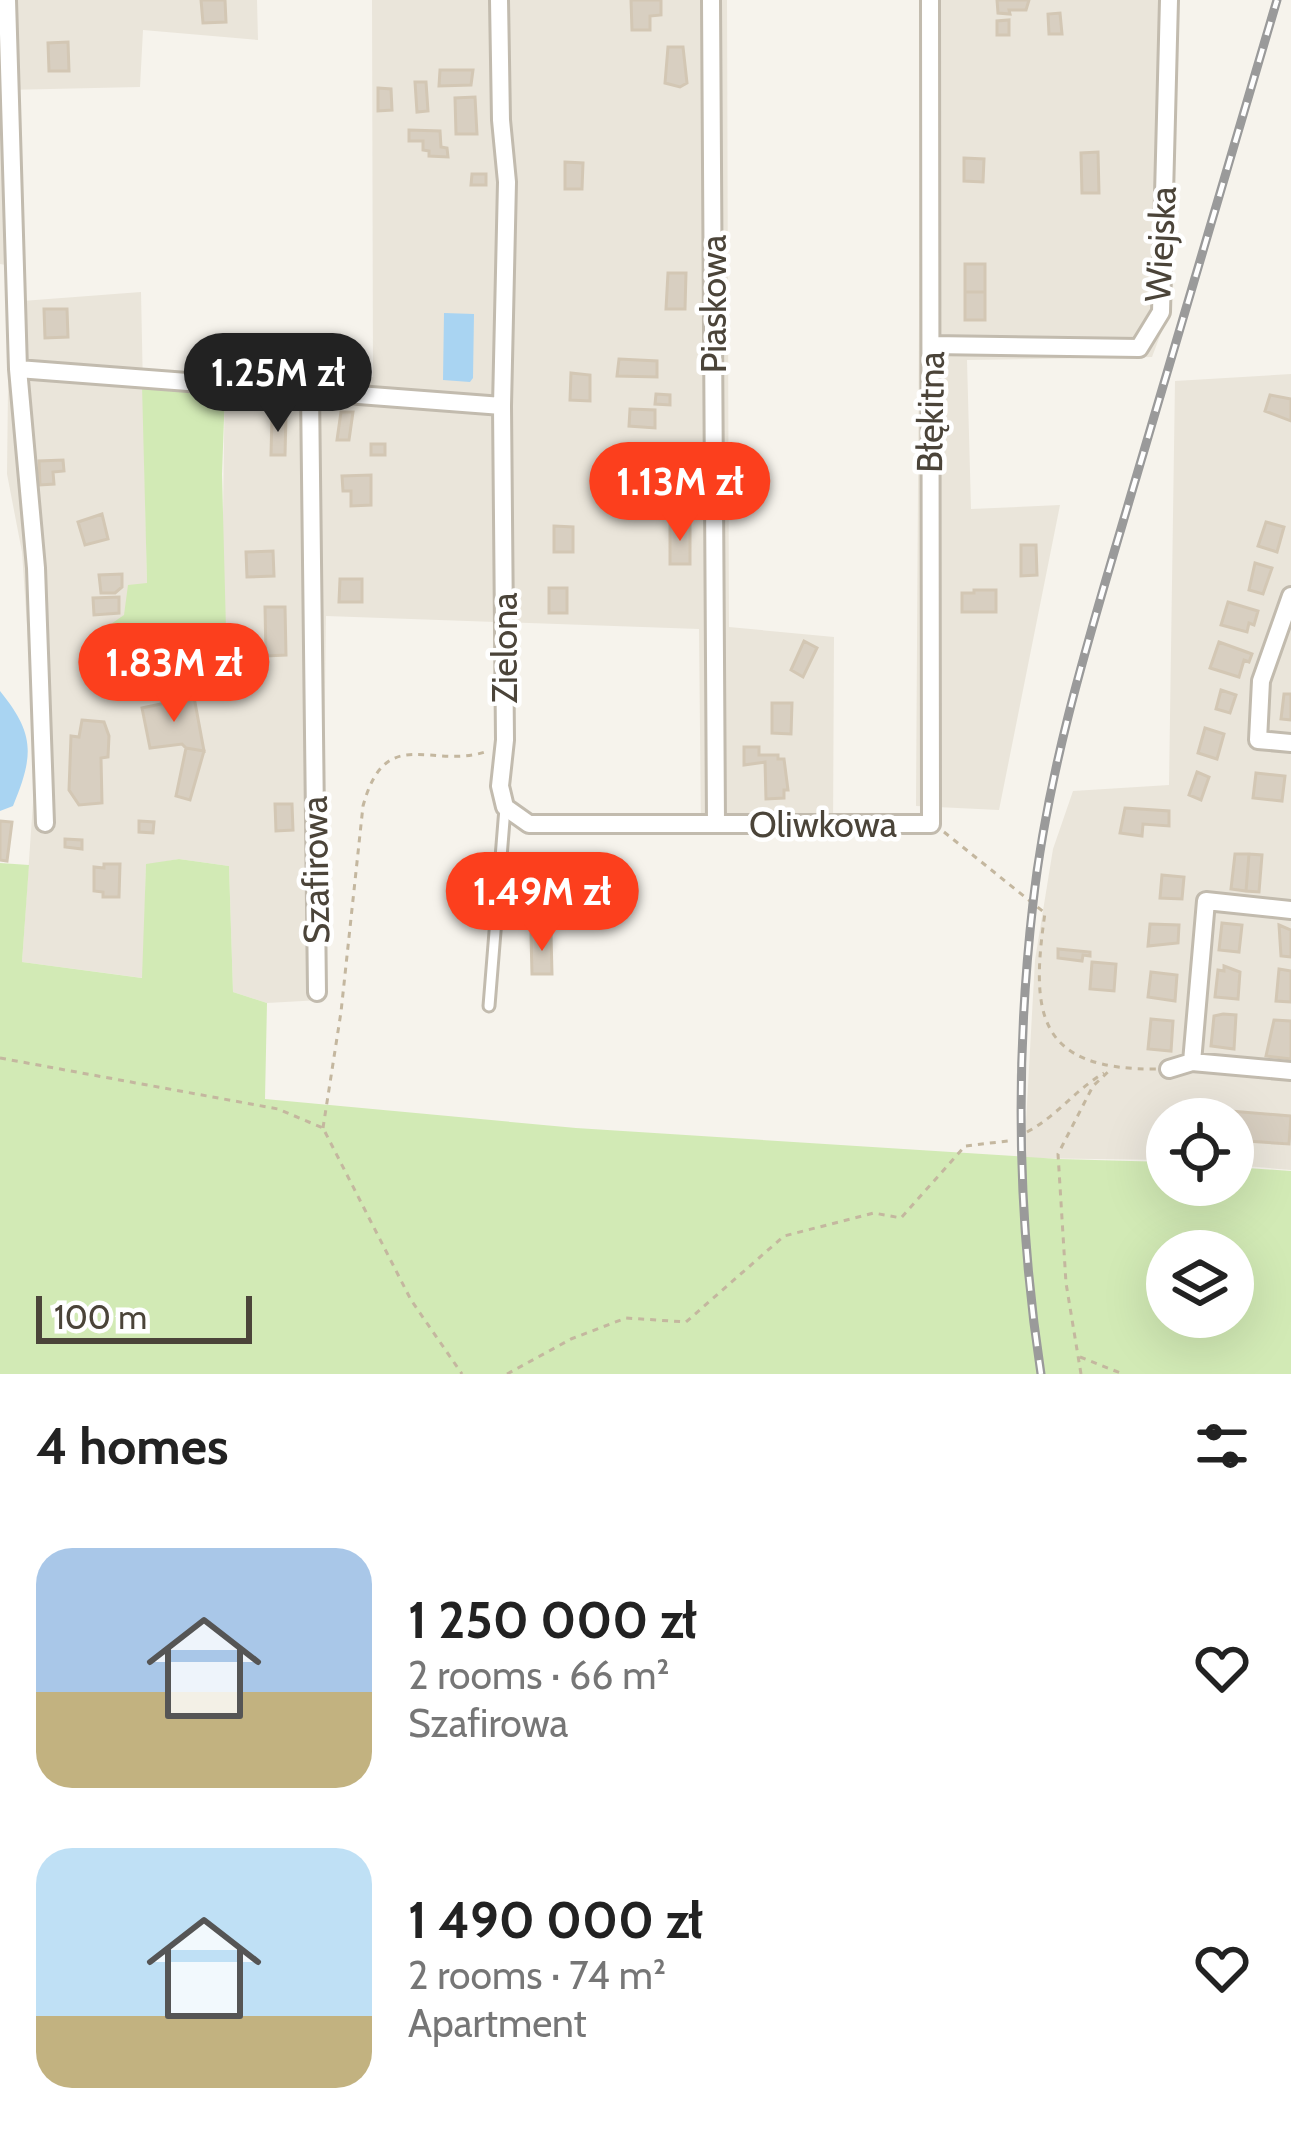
<!DOCTYPE html>
<meta charset="utf-8">
<style>
:root{--surface:#fff;--page:#f2f2f2;--text:#222;--muted:#767676;--accent:#fc3f1d}
body{margin:0;font-family:Cabin,sans-serif;background:var(--page);color:var(--text);height:100vh;display:flex;flex-direction:column;font-size:45px;white-space:nowrap}
*{box-sizing:border-box;margin:0}
p{font-size:39px;color:var(--muted)}
.icon{flex:none;width:66px;height:66px;fill:none;stroke:currentColor;stroke-width:2;stroke-linecap:round;stroke-linejoin:round}
.map{position:relative;height:1374px;overflow:hidden}
.drawer{display:flex;flex-direction:column;background:var(--surface);flex:1}
.drawer>*{flex:none}
.tools{position:absolute;left:1146px;top:1098px;display:grid;gap:24px}
.tools a{display:grid;place-items:center;width:108px;height:108px;border-radius:50%;background:var(--surface);box-shadow:0 12px 48px #0002;font-size:60px}
.scale{position:absolute;left:36px;bottom:30px;width:216px;box-sizing:border-box;padding-left:12px;border:6px solid #4b4439;border-top:0;font-size:33px;line-height:42px;white-space:nowrap;color:#4b4439;-webkit-text-stroke:9px #fff;paint-order:stroke}
.price{position:absolute;translate:-50% -102px;padding:0 27px;border-radius:42px;background:var(--accent);color:#fff;font-size:39px;line-height:78px;filter:drop-shadow(0 3px 6px #0008)}
.price::after{content:'';position:absolute;left:50%;top:72px;width:36px;height:27px;margin-left:-18px;background:inherit;clip-path:polygon(0 0,100% 0,50% 100%)}
.price.current{background:#222;color:#fff}
ul{padding:0;list-style:none}
li{display:flex;align-items:center;gap:36px;height:300px;padding:0 36px}
li span{display:grid;place-items:center;flex:none;width:336px;height:240px;border-radius:36px;color:#555}
li>.icon{margin-inline-start:auto}
span .icon{width:144px;height:144px;fill:#fffc;stroke-width:1}
li b{font-size:51px}
h2{display:flex;justify-content:space-between;align-items:center;height:144px;padding:0 36px;font-size:51px}
.map>svg:first-child{display:block}
</style>
<div class="map">
<svg width="1291" height="1374" viewBox="0 0 1291 1374">
<rect width="100%" height="100%" fill="#f6f3ec"/>
<path fill="#eae5da" d="M0 0H257L258 40 143 30 140 87 5 90 6 265 0 264Z
M372 0H727L729 627 834 637 833 833 701 834 699 629 326 616 321 1000 267 1003 233 992 229 866 179 859 146 865 143 978 22 962 36 759 22 552 7 474 9 302 141 292 147 584 124 615 110 676 152 664 221 663 225 369 373 377Z
M921 0H1176L1172 304 1152 357 967 360 971 509 1060 505 999 810 916 806Z
M1291 374V1170L1233 1165V1119H1167V1160L1024 1158 1035 960 1053 849 1073 791 1169 785 1175 381Z"/>
<path fill="#d2eab5" fill-rule="evenodd" d="M142 385 225 391 222 474 226 630 222 663 152 664 110 676 95 635 124 615 128 585 147 583Z
M179 859 229 866 233 992 267 1003 265 1099 576 1128 1059 1159 1167 1162V1185H1233V1167L1291 1171V1374H0V863L29 865 22 962 142 978 146 864ZM1233 1251V1317H1167V1251Z"/>
<path fill="#a9d4f2" d="M444 313 474 314 473 378 470 382 443 380Z
M0 691C35 734 34 755 13 806L0 811Z"/>
<path fill="#d8cfc1" stroke="#d3c7b4" stroke-width="3" d="M201 0H225L226 22 203 23Z
M631 0H661V15L650 16V30H632Z
M997 0H1029L1026 10H1009L1010 14 998 13Z
M1060 13 1062 34H1049L1048 14Z
M1009 20V35H997V21Z
M68 42 69 71H49L48 43Z
M668 47H683L687 83 680 87 665 83Z
M440 70H473L471 85 439 86Z
M415 82H426L428 111 417 112Z
M378 88 391 89 392 110 378 111Z
M475 97 477 134H456L455 98Z
M409 130 440 131 441 147 447 148 448 157 429 156V151L423 150V141H409Z
M1098 152 1099 193H1082L1081 153Z
M964 158 984 159 983 182 964 181Z
M565 162 583 163 582 189H565Z
M472 174H486V185H471Z
M965 264H985V292H965Z
M668 273H686L685 309H666Z
M965 292H985V320H965Z
M44 309H67L68 337 45 338Z
M619 359 657 361V377L617 376Z
M571 373 590 375V401L570 400Z
M656 394 670 395V405L655 404Z
M1270 395 1291 399V421L1265 411Z
M630 409 655 410V428L629 426Z
M341 412H353L349 440H337Z
M272 414 286 415 285 455H271Z
M371 444H385V455H371Z
M63 460 64 471 53 472 54 484 40 485 39 461Z
M371 475V505L351 506V491H343L342 476Z
M102 514 108 539 85 545 78 522Z
M1266 522 1284 527 1277 552 1258 546Z
M670 525H690V564H670Z
M554 526 573 527V552H554Z
M1021 545H1036L1037 575 1021 576Z
M273 551 274 576 247 577 246 552Z
M1255 563 1272 568 1263 594 1249 590Z
M122 574V587L115 593H101L99 575Z
M340 579H362V602H339Z
M549 588H567V613H549Z
M974 590H996V612H962V593H974Z
M119 597V613L94 615 93 598Z
M1228 602 1258 611 1254 625 1249 623 1247 632 1221 625Z
M265 607H285L286 655 266 656Z
M804 641 817 648 803 677 791 670Z
M1219 642 1252 654 1249 662 1244 660 1239 677 1210 668Z
M1221 690 1236 695 1230 713 1216 709Z
M1284 694H1291V720L1281 719Z
M194 697 204 751 186 748 182 744 150 748 142 708Z
M772 703H792L791 734 772 733Z
M82 720 104 722 109 736 108 757 101 758 102 803 79 805 69 790 71 736 79 737Z
M1205 728 1224 734 1217 759 1198 753Z
M744 747H759V755H778V759H784L788 790H784V798L766 799 765 762 744 765Z
M186 748 204 751 190 800 176 796Z
M1197 772 1209 777 1201 800 1189 795Z
M1256 773 1285 776 1282 801 1253 798Z
M275 804H292L293 830 276 831Z
M1125 808 1169 811V826L1143 824 1142 836 1120 833Z
M0 821 12 822 7 861 0 860Z
M139 821 154 822 153 833 139 832Z
M65 839 82 840V849L65 847Z
M1235 854H1249L1246 891 1231 889Z
M1249 854 1262 855 1259 892 1246 891Z
M104 864H120L119 897H103V892L94 891V867L104 868Z
M1162 875 1184 877 1182 899 1160 898Z
M1222 923 1242 925 1239 952 1219 950Z
M1150 924 1179 925 1178 943 1148 946Z
M1279 925 1291 930V957L1281 956Z
M531 934H551L552 974H532Z
M1058 949 1090 952V956L1083 955 1082 961 1058 958Z
M1092 962 1116 964 1114 991 1090 989Z
M1224 966 1240 972 1238 999 1215 997 1218 970 1224 971Z
M1279 969 1291 971V1002L1276 1001Z
M1151 972 1177 975 1175 1001 1148 997Z
M1223 1014 1236 1015 1234 1049 1211 1046 1214 1016Z
M1151 1019 1173 1021 1171 1051 1148 1049Z
M1274 1020 1291 1021V1059L1266 1056Z
M1206 1109 1291 1116 1289 1144 1233 1140V1119H1205Z"/>
<g fill="none" stroke-linecap="round" stroke-linejoin="round">
<defs>
<path id="service" d="M489 1006 505 808"/>
<path id="minor" d="M7 0 18 369 36 568 45 823
M499 0 501 120 507 182 502 406 505 740 500 786 505 807 529 824H931L930 0
M711 0 716 824
M931 345 1139 348 1161 312 1169 0
M18 369 502 406
M310 389 317 992
M1291 596 1261 681 1258 740 1291 743
M1192 1062 1206 901 1291 910
M1169 1069 1192 1062 1291 1071"/>
</defs>
<use href="#service" stroke="#c2bbae" stroke-width="15"/>
<use href="#minor" stroke="#c2bbae" stroke-width="22"/>
<path stroke="#c4b79f" stroke-width="3" stroke-dasharray="6 6" stroke-linecap="butt" d="M944 832 1045 913C1030 1015 1038 1070 1156 1069
M0 1058 278 1109 323 1128 411 1300 462 1374
M323 1128 341 1012 363 806C386 722 431 771 488 751
M1027 1132C1057 1116 1075 1090 1104 1073
M1080 1357 1123 1374
M507 1374 571 1339 626 1318 686 1322 784 1236 874 1213 901 1218 965 1146 1008 1141
M1081 1374 1066 1283 1058 1154 1093 1086 1110 1070"/>
<use href="#service" stroke="#fff" stroke-width="9"/>
<use href="#minor" stroke="#fff" stroke-width="16"/>
<defs>
<path id="rail" d="M1041 1374C1017 1217 1015 1061 1033 903 1049 761 1093 625 1133 488 1181 326 1229 163 1277 0"/>
</defs>
<use href="#rail" stroke="#9a9a9a" stroke-width="9"/>
<use href="#rail" stroke="#fff" stroke-width="4.5" stroke-dasharray="14" stroke-linecap="butt"/>
</g>
<g text-anchor="middle" dominant-baseline="central" stroke-width="9" stroke-linejoin="round" paint-order="stroke">
<g font-size="36" fill="#4b4439" stroke="#fff">
<text transform="translate(1160 244) rotate(-87)">Wiejska</text>
<text transform="translate(713 304) rotate(-90)">Piaskowa</text>
<text transform="translate(930 412) rotate(-89)">Błękitna</text>
<text transform="translate(504 648) rotate(-90)">Zielona</text>
<text x="823" y="824">Oliwkowa</text>
<text transform="translate(315 870) rotate(-91)">Szafirowa</text>
</g>
</g>
</svg>
<div class="tools">
<a><svg class="icon" aria-label="locate" viewBox="0 0 24 24"><circle cx="12" cy="12" r="6"/><path d="M12 2v4M12 18v4M2 12h4M18 12h4"/></svg></a>
<a><svg class="icon" aria-label="layers" viewBox="0 0 24 24"><path d="M12 4l9 5-9 5-9-5zM3 14l9 5 9-5"/></svg></a>
</div>
<div class="scale">100 m</div>
<b class="price current" style="left:278px;top:435px">1.25M zł</b>
<b class="price" style="left:680px;top:544px">1.13M zł</b>
<b class="price" style="left:174px;top:725px">1.83M zł</b>
<b class="price" style="left:542px;top:954px">1.49M zł</b>
</div>
<section class="drawer">
<h2>4 homes<svg class="icon" aria-label="filters" viewBox="0 0 24 24"><path d="M4 7h16M4 17h16"/><circle cx="9" cy="7" r="2"/><circle cx="15" cy="17" r="2"/></svg></h2>
<ul>
<li><span style="background:linear-gradient(#a9c7e8 60%,#c2b280 0)"><svg class="icon" aria-label="home" viewBox="0 0 24 24"><path d="M3 11l9-7 9 7M6 9v11h12V9"/></svg></span><div><b>1 250 000 zł</b><p>2 rooms · 66 m²</p><p>Szafirowa</p></div><svg class="icon" aria-label="heart" viewBox="0 0 24 24"><path d="M12 20l-8-8c-3-5 5-10 8-4 3-6 11-1 8 4z"/></svg></li>
<li><span style="background:linear-gradient(#bfe0f5 70%,#c2b280 0)"><svg class="icon" aria-label="home" viewBox="0 0 24 24"><path d="M3 11l9-7 9 7M6 9v11h12V9"/></svg></span><div><b>1 490 000 zł</b><p>2 rooms · 74 m²</p><p>Apartment</p></div><svg class="icon" aria-label="heart" viewBox="0 0 24 24"><path d="M12 20l-8-8c-3-5 5-10 8-4 3-6 11-1 8 4z"/></svg></li>
</ul>
</section>
